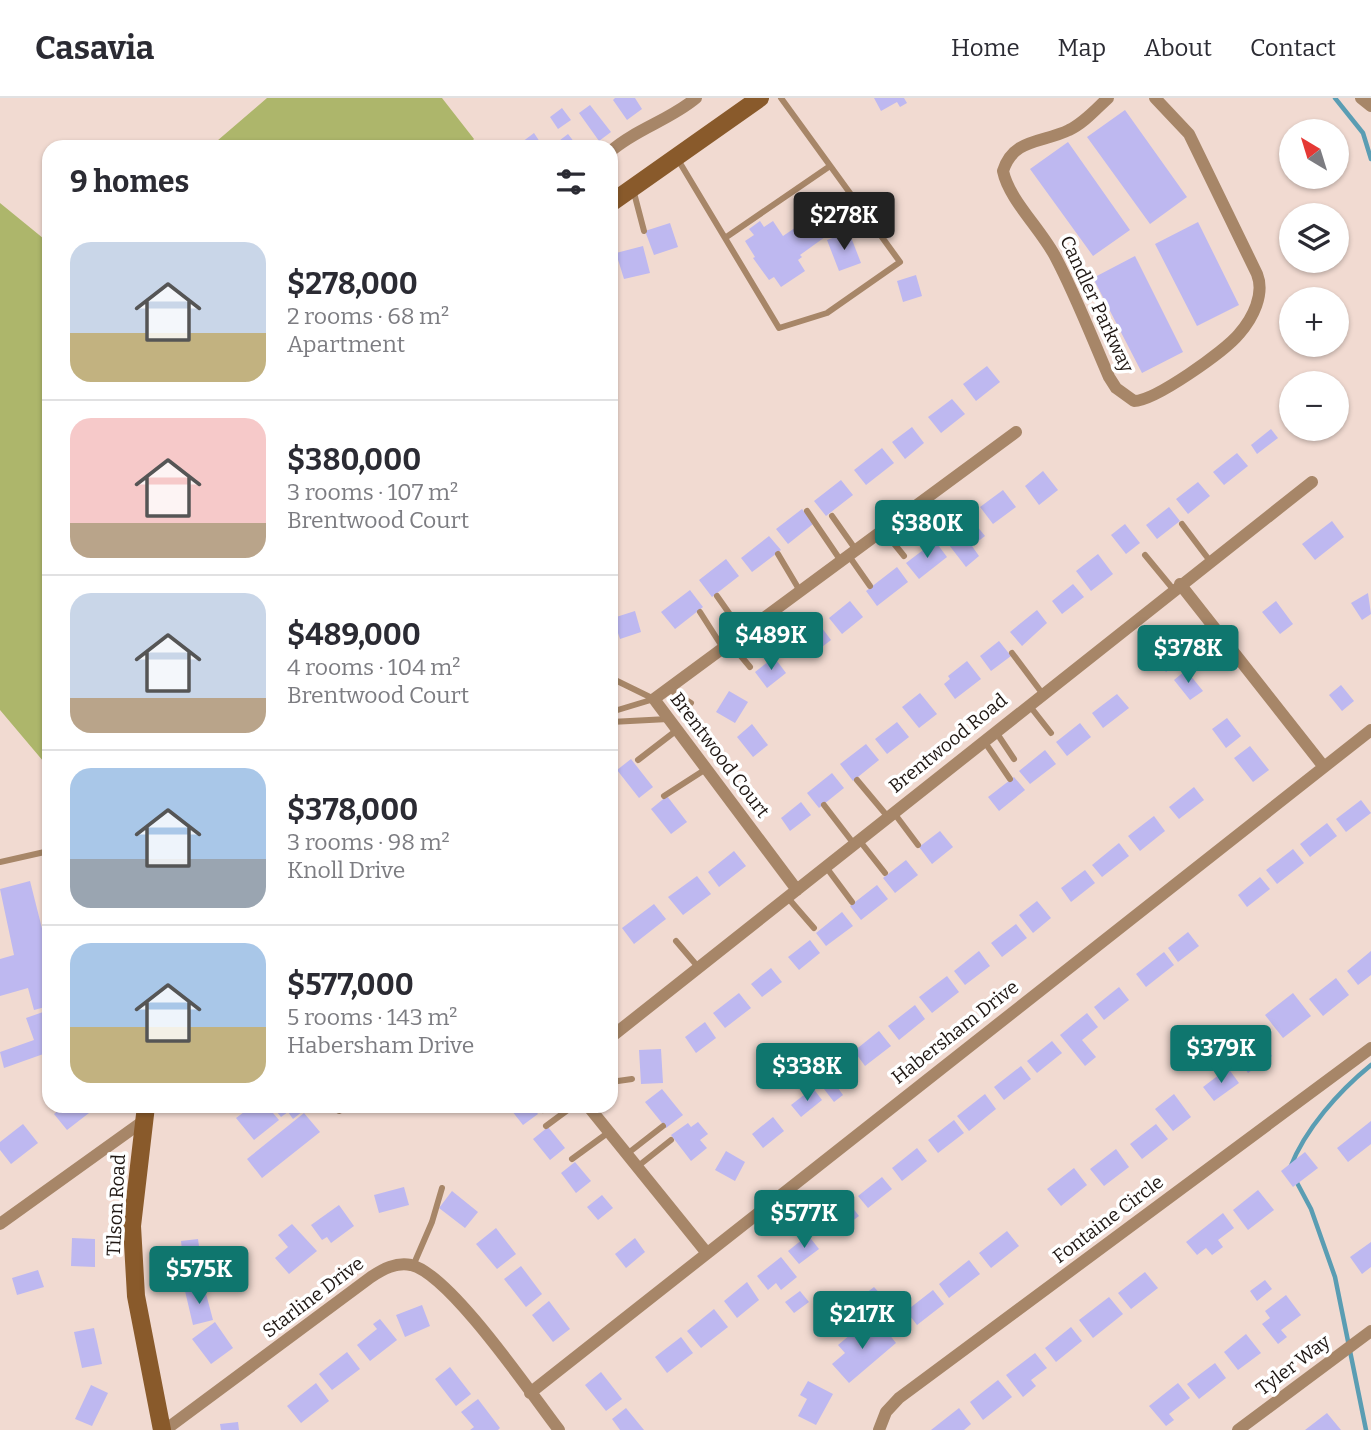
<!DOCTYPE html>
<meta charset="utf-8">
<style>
:root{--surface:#fff;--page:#f7f7f7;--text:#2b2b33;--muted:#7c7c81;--line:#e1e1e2;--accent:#0f766e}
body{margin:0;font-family:Bitter,serif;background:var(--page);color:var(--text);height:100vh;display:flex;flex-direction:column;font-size:26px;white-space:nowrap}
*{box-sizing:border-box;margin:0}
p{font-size:23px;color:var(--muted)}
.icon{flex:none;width:38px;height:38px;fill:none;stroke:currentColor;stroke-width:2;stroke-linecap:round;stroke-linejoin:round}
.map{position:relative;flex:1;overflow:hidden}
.drawer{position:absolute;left:42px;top:42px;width:576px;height:973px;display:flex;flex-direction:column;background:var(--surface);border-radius:21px;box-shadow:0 2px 5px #0004}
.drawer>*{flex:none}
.needle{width:46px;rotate:322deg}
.tools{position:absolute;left:1279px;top:21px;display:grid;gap:14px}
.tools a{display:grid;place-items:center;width:70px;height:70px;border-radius:50%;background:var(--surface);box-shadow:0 2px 5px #0004;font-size:35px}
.price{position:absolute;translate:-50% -60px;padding:0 16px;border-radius:7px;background:var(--accent);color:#fff;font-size:23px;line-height:46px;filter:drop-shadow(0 2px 4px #0008)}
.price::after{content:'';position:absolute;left:50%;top:42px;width:21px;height:16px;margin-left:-10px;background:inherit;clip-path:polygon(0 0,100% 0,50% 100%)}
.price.selected{background:#222;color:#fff}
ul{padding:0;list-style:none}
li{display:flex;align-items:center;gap:21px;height:175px;padding:0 28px}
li+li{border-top:2px solid var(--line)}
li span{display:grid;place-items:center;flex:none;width:196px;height:140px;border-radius:21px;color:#555}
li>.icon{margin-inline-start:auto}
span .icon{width:84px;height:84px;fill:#fffc;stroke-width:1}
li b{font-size:30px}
h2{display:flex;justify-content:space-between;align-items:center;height:84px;padding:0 28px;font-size:30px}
header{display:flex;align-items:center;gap:42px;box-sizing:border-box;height:98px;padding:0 35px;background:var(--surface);border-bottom:2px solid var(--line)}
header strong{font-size:33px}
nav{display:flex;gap:38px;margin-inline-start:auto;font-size:24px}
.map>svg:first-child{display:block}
</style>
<header>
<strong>Casavia</strong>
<nav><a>Home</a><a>Map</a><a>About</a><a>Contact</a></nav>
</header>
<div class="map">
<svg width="1371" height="1332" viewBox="0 0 1371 1332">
<rect width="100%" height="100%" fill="#f1dad1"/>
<path fill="#adb66b" d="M267 0H442L474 41 467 49H210Z
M0 105 49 145V670L0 612Z"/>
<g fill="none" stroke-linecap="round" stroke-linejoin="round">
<path stroke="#5a9db3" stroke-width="4.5" d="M1335 0 1363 35 1371 61
M1290 1070C1305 1031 1339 993 1371 967
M1295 1081 1311 1111 1335 1179 1366 1332"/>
</g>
<path fill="#beb8f0" d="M615 0H635L642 11 627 22 613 2Z
M874 0H904L907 5 900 9 897 4 881 13Z
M590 7 611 34 599 43 579 15Z
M562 10 571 22 558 31 550 19Z
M1125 12 1187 99 1150 126 1087 39Z
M534 35 542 47 526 49 522 44Z
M568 36 578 49H551Z
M1068 44 1130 132 1093 158 1030 71Z
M811 119 825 139 800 157 802 159 798 162 805 173 781 189 774 179 769 182 753 160 755 159 745 143 754 137 749 131 760 123 764 129 773 123 783 138Z
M1198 124 1239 207 1197 228 1155 146Z
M670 125 678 149 654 157 645 133Z
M849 134 861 165 839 173 827 142Z
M643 148 650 175 624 181 616 155Z
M1135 158 1183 254 1142 275 1093 180Z
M916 177 922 198 903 204 897 183Z
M987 268 1000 284 976 303 963 286Z
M952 301 965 316 941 335 928 319Z
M912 329 924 345 905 361 892 344Z
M1271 331 1278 340 1257 356 1251 347Z
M882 350 894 365 866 387 854 372Z
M1237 355 1248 368 1224 387 1213 374Z
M1043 373 1058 392 1039 407 1025 388Z
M841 382 853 397 826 418 814 403Z
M1198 384 1210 398 1188 416 1176 401Z
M1003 392 1016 409 993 426 980 409Z
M1169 409 1180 423 1157 441 1146 427Z
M802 411 813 426 788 446 776 431Z
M968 417 985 438 972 448 979 458 966 469 942 438Z
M1332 423 1344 439 1315 462 1302 446Z
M1125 426 1140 445 1126 456 1111 437Z
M769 438 781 452 752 474 741 460Z
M935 443 947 459 919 481 906 465Z
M1098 456 1113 476 1091 493 1076 473Z
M726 461 739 478 712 499 699 482Z
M897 469 908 484 877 508 866 493Z
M1073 486 1084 499 1062 516 1052 503Z
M690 492 703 509 675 531 661 514Z
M1368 495 1371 516 1362 522 1351 505Z
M850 503 863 519 842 536 829 520Z
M1276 503 1293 526 1280 536 1262 514Z
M1037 512 1047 525 1022 548 1010 534Z
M635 513 641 534 620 541 613 520Z
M819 526 831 542 813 556 801 540Z
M1159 538 1180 563 1166 574 1146 548Z
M999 543 1011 558 991 573 980 558Z
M774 559 786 575 767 590 755 574Z
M967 563 981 581 955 601 944 586 950 581 948 578Z
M1186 572 1203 593 1190 602 1174 582Z
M1341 587 1354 603 1342 613 1329 597Z
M729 593 748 604 735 625 716 614Z
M920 595 937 616 919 630 902 609Z
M1117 596 1129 610 1103 630 1092 615Z
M1227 620 1241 638 1226 650 1212 631Z
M897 624 909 639 887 656 875 641Z
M1080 625 1091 639 1067 658 1056 644Z
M752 626 768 647 753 659 737 639Z
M866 646 879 662 853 683 840 666Z
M1250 648 1269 672 1253 684 1234 660Z
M1045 652 1056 666 1030 686 1019 673Z
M631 661 653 689 639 700 617 672Z
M832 675 844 690 819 710 807 695Z
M1014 679 1025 692 999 713 988 699Z
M1194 689 1204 702 1179 721 1169 709Z
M667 698 687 724 671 736 651 711Z
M1361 702 1371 715 1346 734 1336 721Z
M801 704 811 717 790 733 781 720Z
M1154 718 1165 733 1140 753 1128 738Z
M1327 725 1337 738 1310 759 1300 746Z
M940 733 953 749 932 766 919 749Z
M1119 745 1129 758 1102 779 1092 767Z
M1293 751 1304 765 1277 786 1266 772Z
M734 753 746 768 719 789 708 774Z
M906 762 918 777 895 795 883 780Z
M1085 772 1095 785 1071 804 1061 790Z
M697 778 711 796 683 817 668 799Z
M1260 779 1270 791 1247 809 1238 797Z
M30 783 49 858V908L34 912 28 890 0 898V861L14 857 0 791Z
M877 787 888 801 861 822 850 808Z
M1037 803 1051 820 1033 835 1019 817Z
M654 806 666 821 634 846 622 830Z
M842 814 853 828 826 848 816 835Z
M1016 826 1027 840 1002 859 991 845Z
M1188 834 1199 848 1178 864 1168 850Z
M810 842 820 855 799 872 788 859Z
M979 853 990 868 965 887 954 873Z
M1371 853V877L1358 887 1347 873Z
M1164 854 1174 867 1146 889 1136 876Z
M771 870 782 884 762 899 751 886Z
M947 878 959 894 932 915 919 899Z
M1336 880 1349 897 1323 918 1309 901Z
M1119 889 1129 902 1104 922 1094 909Z
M739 895 751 910 725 930 713 915Z
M1293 895 1311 918 1283 940 1265 917Z
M915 907 925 921 899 942 888 928Z
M43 914 49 931V954L4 970 0 954 34 942 26 920Z
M1087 915 1098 929 1082 942 1096 959 1085 968 1060 937Z
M705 924 716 940 696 955 685 939Z
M1252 930 1272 958 1248 975 1228 947Z
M879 933 891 948 865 968 854 953Z
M1052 943 1062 955 1037 975 1027 963Z
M661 951 663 985 641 986 639 952Z
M843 956 857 975 838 990 843 997 834 1004 814 978Z
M1021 968 1031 981 1004 1002 994 989Z
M1228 970 1239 985 1214 1003 1203 989Z
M813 990 822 1002 801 1019 791 1007Z
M662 991 683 1017 666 1030 645 1004Z
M985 996 996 1011 969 1033 957 1018Z
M1174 996 1191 1019 1173 1033 1155 1011Z
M64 1008H84L89 1015 67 1032 54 1016Z
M252 1008H267L279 1022 254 1042 236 1020Z
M272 1008H299L303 1013 293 1021 288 1014 281 1019Z
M508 1008H532L538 1016 523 1027Z
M304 1015 320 1034 262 1080 247 1061Z
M773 1019 784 1033 763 1050 752 1036Z
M954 1022 964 1035 938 1055 928 1042Z
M1371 1023V1046L1348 1064 1337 1050Z
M698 1024 708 1036 700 1042 707 1050 691 1063 671 1037 688 1025 691 1029Z
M23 1026 38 1045 11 1066 0 1052V1044Z
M1156 1026 1168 1041 1142 1061 1130 1046Z
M548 1029 565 1050 550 1062 533 1041Z
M917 1050 927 1063 902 1083 892 1070Z
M1116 1051 1129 1069 1104 1088 1090 1071Z
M726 1053 745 1064 735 1083 715 1072Z
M1305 1054 1318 1070 1293 1089 1281 1073Z
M575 1064 591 1083 576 1095 561 1075Z
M1074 1070 1087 1087 1061 1108 1047 1091Z
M882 1079 892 1091 868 1110 858 1098Z
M404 1089 409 1107 379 1115 374 1097Z
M1258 1092 1274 1112 1248 1132 1233 1112Z
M452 1093 478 1114 465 1130 439 1110Z
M602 1097 613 1110 598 1122 587 1109Z
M849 1105 859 1118 835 1136 825 1123Z
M339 1107 354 1128 331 1145 327 1139 322 1142 311 1127Z
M1223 1115 1234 1130 1218 1142 1223 1149 1212 1157 1206 1150 1197 1157 1186 1144Z
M292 1126 317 1153 289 1176 275 1160 288 1149 278 1137Z
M496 1130 516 1156 497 1171 476 1146Z
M1007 1133 1019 1148 991 1170 979 1155Z
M808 1137 819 1151 799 1166 788 1153Z
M72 1140 95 1141V1169L71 1168Z
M635 1140 645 1154 626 1170 615 1156Z
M198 1141 202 1169 184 1171 181 1143Z
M1371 1144V1169L1362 1176 1350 1159Z
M781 1159 797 1179 781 1192 776 1185 768 1192 757 1178Z
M969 1162 980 1176 949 1200 939 1186Z
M521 1168 542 1196 526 1209 504 1181Z
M38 1172 44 1189 17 1197 12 1180Z
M1145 1174 1158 1190 1131 1211 1118 1195Z
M1265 1182 1272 1191 1257 1203 1250 1193Z
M747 1184 759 1202 737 1220 724 1203Z
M204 1188 213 1222 193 1227 185 1193Z
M874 1189 883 1199 859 1218 851 1207Z
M933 1192 944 1206 917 1227 906 1213Z
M800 1193 809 1204 794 1215 785 1204Z
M1286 1197 1301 1217 1281 1232 1287 1239 1278 1246 1262 1226 1270 1220 1265 1213Z
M1109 1199 1123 1216 1093 1240 1079 1222Z
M549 1203 570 1231 553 1244 532 1217Z
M422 1207 430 1228 405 1239 396 1217Z
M714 1211 728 1229 701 1250 687 1233Z
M380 1221 397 1242 370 1263 357 1247 377 1231 373 1226Z
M215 1224 233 1250 211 1266 192 1241Z
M863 1226 871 1235 881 1226 896 1245 849 1285 832 1266 845 1255 838 1247Z
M1071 1229 1082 1243 1056 1264 1045 1250Z
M94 1230 102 1266 82 1270 74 1234Z
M1246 1236 1261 1255 1238 1272 1224 1254Z
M681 1239 693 1255 667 1275 655 1259Z
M347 1254 360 1271 332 1292 319 1276Z
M1035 1255 1047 1270 1031 1282 1036 1288 1023 1299 1006 1277Z
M1215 1265 1226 1280 1199 1301 1187 1286Z
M450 1269 471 1296 456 1308 435 1281Z
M601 1274 622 1301 606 1313 585 1287Z
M998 1282 1012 1299 983 1322 970 1304Z
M808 1283 833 1296 816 1327 798 1318 807 1301 800 1297Z
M316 1285 329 1303 301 1325 287 1308Z
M1178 1285 1190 1300 1169 1316 1174 1322 1166 1328 1149 1308Z
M91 1287 108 1295 92 1328 75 1321Z
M478 1301 500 1330 498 1332H470L474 1329 461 1314Z
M626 1310 644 1332H620L612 1321Z
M959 1310 971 1326 964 1332H931Z
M1327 1315 1341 1332H1305Z
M238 1324 239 1332H221L220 1326Z"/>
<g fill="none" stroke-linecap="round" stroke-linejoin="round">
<path stroke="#a78668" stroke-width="6" d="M677 60 779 230 827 215 900 164 781 0
M633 91 644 133
M823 127 856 104
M725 140 830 68
M611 143 615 154
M807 413 841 463
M832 418 856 452
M1182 426 1210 463
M883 432 904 458
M778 456 800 493
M1145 457 1173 491
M849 458 870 488
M717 498 743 535
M700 514 723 550
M730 545 750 569
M1012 555 1042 595
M611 580 654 601
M669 591 691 605
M1029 607 1051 635
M611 614 654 601
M611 624 668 621
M996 634 1014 661
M984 643 1010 681
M638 662 677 632
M857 682 888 719
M664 698 706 671
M824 707 854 746
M894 715 918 747
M859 742 885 775
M0 764 49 753
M826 769 852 804
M788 800 814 830
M676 843 699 870
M611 984 632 981
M331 1008 339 1013 350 1008
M543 1012 549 1008
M546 1028 573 1008
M627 1056 663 1028
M572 1061 609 1034
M637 1069 671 1042
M413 1168 432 1124 442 1090"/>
<path stroke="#a78668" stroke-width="12" d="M1108 0C1096 11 1084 25 1069 32 1043 45 1013 40 1003 73 1009 102 1042 132 1056 160 1076 198 1092 240 1109 279L1116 290 1134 303C1155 303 1225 253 1239 236 1253 220 1265 196 1257 176L1189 36 1155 0
M1361 0 1371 8
M611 53C636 31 670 22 696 0
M1180 486 1324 669
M797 792 654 601 1016 334
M611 939 1312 384
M588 1008 706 1154
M0 1126 142 1024
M530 1295 1371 632
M165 1332 371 1179C383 1171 396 1164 411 1167 450 1176 532 1297 559 1332
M879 1332 886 1314 899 1300 1371 950
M1238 1332 1371 1233"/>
<path stroke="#895a2b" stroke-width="18" d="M611 105 760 0
M146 1008 132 1128 136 1198 162 1332"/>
</g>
<g text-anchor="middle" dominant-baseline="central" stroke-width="7" stroke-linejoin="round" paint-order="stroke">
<g font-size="19" fill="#1f1713" stroke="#fff">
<text transform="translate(1097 206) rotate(65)">Candler Parkway</text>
<text transform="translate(948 645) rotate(-39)">Brentwood Road</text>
<text transform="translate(720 657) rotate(53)">Brentwood Court</text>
<text transform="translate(955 934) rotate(-38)">Habersham Drive</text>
<text transform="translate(116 1107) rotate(-87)">Tilson Road</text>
<text transform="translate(1108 1121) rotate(-37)">Fontaine Circle</text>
<text transform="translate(313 1199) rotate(-37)">Starline Drive</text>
<text transform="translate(1293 1267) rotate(-37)">Tyler Way</text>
</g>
</g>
</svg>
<div class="tools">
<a><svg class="needle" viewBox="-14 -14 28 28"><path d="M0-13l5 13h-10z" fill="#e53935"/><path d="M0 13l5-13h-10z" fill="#7c7c81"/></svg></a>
<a><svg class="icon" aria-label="layers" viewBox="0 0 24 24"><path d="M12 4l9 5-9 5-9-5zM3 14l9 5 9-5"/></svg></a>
<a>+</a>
<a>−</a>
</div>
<b class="price selected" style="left:844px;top:154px">$278K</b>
<b class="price" style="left:927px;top:462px">$380K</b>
<b class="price" style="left:771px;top:574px">$489K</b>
<b class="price" style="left:1188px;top:587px">$378K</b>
<b class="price" style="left:1221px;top:987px">$379K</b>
<b class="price" style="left:807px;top:1005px">$338K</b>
<b class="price" style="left:804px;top:1152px">$577K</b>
<b class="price" style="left:199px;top:1208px">$575K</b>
<b class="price" style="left:862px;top:1253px">$217K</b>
<section class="drawer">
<h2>9 homes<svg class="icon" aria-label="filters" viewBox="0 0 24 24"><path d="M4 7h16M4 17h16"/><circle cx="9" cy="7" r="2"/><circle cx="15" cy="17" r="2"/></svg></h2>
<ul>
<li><span style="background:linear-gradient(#c9d6e8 65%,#c2b280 0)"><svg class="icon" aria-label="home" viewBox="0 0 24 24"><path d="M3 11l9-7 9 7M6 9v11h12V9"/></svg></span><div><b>$278,000</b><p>2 rooms · 68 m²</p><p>Apartment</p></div></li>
<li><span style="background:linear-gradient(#f6c9c9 75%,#b9a48a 0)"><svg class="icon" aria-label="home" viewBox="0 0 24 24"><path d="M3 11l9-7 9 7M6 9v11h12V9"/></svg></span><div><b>$380,000</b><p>3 rooms · 107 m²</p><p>Brentwood Court</p></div></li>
<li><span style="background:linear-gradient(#c9d6e8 75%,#b9a48a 0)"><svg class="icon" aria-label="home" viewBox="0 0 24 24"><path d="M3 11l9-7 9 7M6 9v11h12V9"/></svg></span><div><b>$489,000</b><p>4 rooms · 104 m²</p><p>Brentwood Court</p></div></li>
<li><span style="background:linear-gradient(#a9c7e8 65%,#9aa5b1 0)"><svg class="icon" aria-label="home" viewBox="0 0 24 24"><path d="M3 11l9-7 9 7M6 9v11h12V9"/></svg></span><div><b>$378,000</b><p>3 rooms · 98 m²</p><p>Knoll Drive</p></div></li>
<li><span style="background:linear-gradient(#a9c7e8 60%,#c2b280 0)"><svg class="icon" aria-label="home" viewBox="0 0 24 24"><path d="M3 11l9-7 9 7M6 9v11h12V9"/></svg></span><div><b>$577,000</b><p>5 rooms · 143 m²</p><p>Habersham Drive</p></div></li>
</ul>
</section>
</div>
